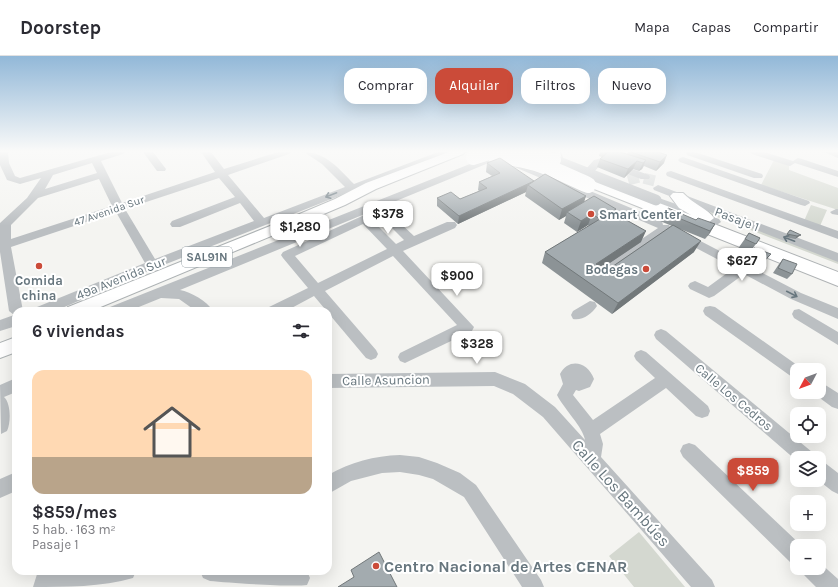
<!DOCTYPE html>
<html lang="es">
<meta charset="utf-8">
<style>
:root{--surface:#fff;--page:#f2f2f3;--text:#2b2b33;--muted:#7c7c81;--line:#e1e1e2;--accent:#cb4b39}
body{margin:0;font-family:Karla,sans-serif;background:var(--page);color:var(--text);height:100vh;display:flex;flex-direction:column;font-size:15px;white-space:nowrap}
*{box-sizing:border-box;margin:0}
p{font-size:13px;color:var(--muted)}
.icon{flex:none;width:22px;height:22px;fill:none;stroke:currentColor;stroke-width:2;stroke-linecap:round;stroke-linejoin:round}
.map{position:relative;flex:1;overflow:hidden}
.details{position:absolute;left:12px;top:251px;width:320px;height:268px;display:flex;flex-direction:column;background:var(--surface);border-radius:12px;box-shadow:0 4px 16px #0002}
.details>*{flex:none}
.banner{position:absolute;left:344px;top:12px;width:380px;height:36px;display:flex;gap:8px}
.needle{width:26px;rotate:229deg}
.tools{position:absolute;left:790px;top:307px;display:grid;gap:8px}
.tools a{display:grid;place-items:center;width:36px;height:36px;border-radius:8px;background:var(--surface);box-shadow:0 4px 16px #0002;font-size:20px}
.price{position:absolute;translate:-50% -34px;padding:0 9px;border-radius:8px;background:#fff;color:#222;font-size:13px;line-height:26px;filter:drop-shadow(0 1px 2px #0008)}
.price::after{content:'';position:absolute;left:50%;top:24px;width:12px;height:9px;margin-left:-6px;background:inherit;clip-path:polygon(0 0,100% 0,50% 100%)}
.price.current{background:var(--accent);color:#fff}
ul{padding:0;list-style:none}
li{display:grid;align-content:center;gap:8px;height:212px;padding:0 20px}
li+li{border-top:1px solid var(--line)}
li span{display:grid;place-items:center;height:124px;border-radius:12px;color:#555}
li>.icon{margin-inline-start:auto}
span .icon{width:72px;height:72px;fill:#fffc;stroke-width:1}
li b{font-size:17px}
h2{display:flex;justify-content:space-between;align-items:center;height:48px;padding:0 20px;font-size:17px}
.tag{padding:0 14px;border-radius:12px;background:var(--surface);box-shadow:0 4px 16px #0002;font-size:14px;line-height:36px}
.tag.current{background:var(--accent);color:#fff}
header{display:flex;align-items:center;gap:24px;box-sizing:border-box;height:56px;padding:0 20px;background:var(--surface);border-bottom:1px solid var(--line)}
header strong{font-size:19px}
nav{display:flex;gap:22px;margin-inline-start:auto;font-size:14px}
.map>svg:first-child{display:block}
</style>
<header>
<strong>Doorstep</strong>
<nav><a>Mapa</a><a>Capas</a><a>Compartir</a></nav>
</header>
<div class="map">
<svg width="838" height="531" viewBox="0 0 838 531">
<rect width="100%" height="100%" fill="#f4f4f1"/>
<path fill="#d4d8d0" d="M774 104 789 109V114L838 132V154L761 129Z
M685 144 838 204V208L694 152Z
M811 149 827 154 820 170 804 165Z
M639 476 685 531H634L609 500Z"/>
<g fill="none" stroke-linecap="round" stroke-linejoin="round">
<path stroke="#d1d4d4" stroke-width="11" stroke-dasharray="11 5.5" stroke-linecap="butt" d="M628 124 639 121 659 126"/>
<defs>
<path id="major" d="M449 96H465L463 98 376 133 345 149 300 168 91 255H66L68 251 290 162 335 143 366 127Z
M16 281V296L0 302V287Z"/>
<path id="highway" d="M546 96H560L564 109 574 115 691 159 679 152 670 140 673 137H683C693 148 708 153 714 162L709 166 838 216V230L564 121 553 114Z"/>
</defs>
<use href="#major" stroke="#adb2b4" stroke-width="2"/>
<use href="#highway" stroke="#afb3b5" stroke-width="2"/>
<path fill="#bbbfc2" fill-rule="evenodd" d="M0 96H8L9 107 15 120 20 122 111 96H125L123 98 101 105 122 147 215 116 201 96H211L224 113 278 96H291L289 98 228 119 264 162 345 131 322 108 304 96C326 96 339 113 354 128L438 96H451L156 212 55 255H35L37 251 145 207 116 156 11 191 23 255H16V270L0 275V264L14 259 9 255 0 196V167L27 142 41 122 20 128 7 124 0 109ZM92 107 97 117 45 133 53 119ZM219 122 235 141 172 165 170 168 172 171H180L240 147 254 165 155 203 125 153ZM99 123 112 150 11 183V169L38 142Z
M143 96H153L166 113 165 115H157Z
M686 96H695L762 118 763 120 762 122H754L687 99Z
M750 96H764L793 105 798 102 802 103 838 115V121L795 107 790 110 786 109 752 98Z
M824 96H838V102Z
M490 100 516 104 662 165 663 169H669L671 172 603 222H593L592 219 593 216 658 172 510 109 491 106 379 152 385 153 414 180 447 166H455L457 169 455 172 403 195 474 271 472 275 405 307 400 305 398 301 400 297 457 269 393 200 325 235 376 294 378 298 376 302 371 304 366 302 314 240 286 255H267L269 251 308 232 283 202 281 199 283 196 371 156 377 160 372 164 396 188 404 184 375 155 377 153 180 234C191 236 207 245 213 255H196L179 243 161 242 129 255H108L110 251ZM363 168 387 193 318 227 295 200Z
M683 101 809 145 810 147 805 150 801 149 680 106 678 104 680 102Z
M602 102 649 119 650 121 649 123H641L601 108 595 115H587L586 113 594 104Z
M671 115 838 175V183L667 120 666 118 667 116Z
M658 129 838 197V206L654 134 653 132Z
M656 141 719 163 721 166 715 170 711 169 652 146 651 144Z
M836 153H838V159L832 158 830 156Z
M683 176 801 237 838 252V263L791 243 744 218 714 240 709 242 690 233 688 230 690 227 695 225 708 231 734 212 679 183 677 180Z
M590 245 595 246 597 250C592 258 582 265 573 263L571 259 573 255Z
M710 250 715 251 804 314H797V322L792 321 705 259 703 255 705 251Z
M799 253 838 276V289L794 262 792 258 794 254Z
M661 273 666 275 812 396 815 402H797V405L656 283 654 279 656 275Z
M641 294 646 296 708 350 710 355 708 360 702 362 696 360 666 332 600 378 603 388 601 401 712 524 715 531H691L543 361 513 338 494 330 328 332V318L495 316 525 328 555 351 585 384C583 371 564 353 557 339L563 328 560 318C569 301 588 306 594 323L590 331 579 335 576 334 573 339 593 364 655 322 636 304 634 300 636 296Z
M16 322V336L4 341C11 347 11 367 7 375L1 378 0 329Z
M819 325 838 337V353L832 351 813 337 819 336Z
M689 387 695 389 802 490H797V509L790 506 683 401 680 395 683 389Z
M400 399 419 401 437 407 460 417 476 429 541 524 544 531H522L464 441 433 423 419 419 400 416 382 417 351 425 328 438V419C351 406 374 400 400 399Z
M819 404 825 407 838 417V438L832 435 818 424Z
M16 416V435L0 442V423Z
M819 506 838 523V531H816L804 519 801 512H819Z
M38 515H58L57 518 73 515H136L133 522C102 531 66 531 33 531Z
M200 515H307L310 522 307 529C292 531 230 527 210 525L203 522Z"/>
<use href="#major" fill="#fff" fill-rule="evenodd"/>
<use href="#highway" fill="#fff" fill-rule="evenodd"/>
<defs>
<path id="major-bridge" d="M489 96 532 99 554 104
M473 102 492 96"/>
<path id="highway-bridge" d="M496 101C530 100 558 116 588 129"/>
</defs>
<use href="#major-bridge" stroke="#adb2b4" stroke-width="15" stroke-linecap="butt"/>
<use href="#highway-bridge" stroke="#afb3b5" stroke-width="17" stroke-linecap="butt"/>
<path stroke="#bbbfc2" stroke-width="11" d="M554 104 656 144"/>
<use href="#major-bridge" stroke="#fff" stroke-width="14"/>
<use href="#highway-bridge" stroke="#fff" stroke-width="16"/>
</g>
<path fill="#8c9396" d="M600 96H620L627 98 628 96H658L664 107 656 115 644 110 642 113 639 115 633 113 624 122 597 111 600 103 602 101 599 100Z
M487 107 534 125 586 140 584 146 616 153 615 157 641 186 602 212 606 215 672 170 660 165 664 156 715 168 705 183 675 171 694 196 612 258 542 207 545 196 589 170 588 169 577 176 564 167 566 160 559 164 525 140 526 136 458 168 437 150V142L460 143 479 135 478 134 479 126 492 120 486 116Z
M790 174 798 181 795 183 785 181Z
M749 177 760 182 748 199 737 194Z
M750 196 771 198 761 210 745 202Z
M783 203 792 218 787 223 773 217 779 208Z"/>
<path fill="#72787a" d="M667 99 664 107 656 115 660 106Z
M646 104 642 113 639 115 643 107Z
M637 105 633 113 624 122 628 113Z
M534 125 528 129 526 136 458 168 459 160Z
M586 140 582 151 567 156 566 160 559 164 562 153Z
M592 158 588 169 577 176 581 165Z
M715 168 710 177 705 183 710 175Z
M646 175 641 186 592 219 596 208Z
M801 179 795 183 797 180Z
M701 185 694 196 612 258 618 247Z"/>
<path fill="#a3abaf" stroke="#72787a" d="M608 96H620L646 104 643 107 637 105 628 113 600 103Z
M631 96H658L667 99 660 106Z
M500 102 534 125 459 160 437 142 451 136 460 143 487 132 479 126 500 117 487 107Z
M545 118 586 140 562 153 528 129Z
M594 140 616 153 612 156 646 175 596 208 606 215 673 169 701 185 618 247 545 196 600 163 592 158 581 165 567 156Z
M668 152 696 164 698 162 715 168 710 175 664 156Z
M790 174 801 179 797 180 787 178Z
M749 177 760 182 756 188 745 183Z
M754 192 771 198 765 204 750 196Z
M783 203 797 208 792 218 778 212Z
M379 496 397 531H338L354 521 351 514Z"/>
<defs><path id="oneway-shaft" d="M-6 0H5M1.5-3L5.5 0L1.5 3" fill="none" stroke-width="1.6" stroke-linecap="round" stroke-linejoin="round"/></defs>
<g stroke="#67767e">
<use href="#oneway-shaft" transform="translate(331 139) rotate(159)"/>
<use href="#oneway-shaft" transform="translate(789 183) rotate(-159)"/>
<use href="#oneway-shaft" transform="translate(792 238) rotate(27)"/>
</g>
<linearGradient id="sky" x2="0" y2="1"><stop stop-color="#92b8d8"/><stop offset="0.56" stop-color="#fafaf9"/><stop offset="1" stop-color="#fafaf9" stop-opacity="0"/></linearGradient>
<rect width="838" height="170" fill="url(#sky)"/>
<g fill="#cb4b39" stroke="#fff" stroke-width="1.5">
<circle cx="591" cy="158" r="4"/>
<circle cx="39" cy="210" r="4"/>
<circle cx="646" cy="213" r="4"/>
<circle cx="376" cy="510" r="4"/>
</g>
<g text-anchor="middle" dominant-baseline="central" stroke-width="4" stroke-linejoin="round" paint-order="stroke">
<g font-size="11" fill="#67767e" stroke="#fff">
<text transform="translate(109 155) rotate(-19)">47 Avenida Sur</text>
</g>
<rect fill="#fff" stroke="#959fa5" stroke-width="1" x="182" y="191" width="50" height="20" rx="3"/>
<g font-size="12" font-weight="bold" fill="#67767e">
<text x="207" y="201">SAL91N</text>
</g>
<g font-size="13" font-weight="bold" fill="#67767e" stroke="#fff" text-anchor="start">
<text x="599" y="158">Smart Center</text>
<text x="638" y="213" text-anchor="end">Bodegas</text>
<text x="39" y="224" text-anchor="middle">Comida<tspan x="39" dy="15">china</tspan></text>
</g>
<g font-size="13" fill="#67767e" stroke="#fff">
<text transform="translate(737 163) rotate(21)">Pasaje 1</text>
<text transform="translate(121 222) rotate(-22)">49a Avenida Sur</text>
<text transform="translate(386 324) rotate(-1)">Calle Asuncion</text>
<text transform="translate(734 341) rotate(40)">Calle Los Cedros</text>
</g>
<g font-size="16" fill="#67767e" stroke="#fff">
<text transform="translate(621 437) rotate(48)">Calle Los Bambúes</text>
</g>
<g font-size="16" font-weight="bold" fill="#67767e" stroke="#fff" text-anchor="start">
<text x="384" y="510">Centro Nacional de Artes CENAR</text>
</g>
</g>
</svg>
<div class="tools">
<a><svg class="needle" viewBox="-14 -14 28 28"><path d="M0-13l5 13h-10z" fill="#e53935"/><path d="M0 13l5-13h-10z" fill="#7c7c81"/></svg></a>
<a><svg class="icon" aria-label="locate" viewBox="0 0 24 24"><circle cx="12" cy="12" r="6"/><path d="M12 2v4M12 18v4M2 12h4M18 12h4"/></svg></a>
<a><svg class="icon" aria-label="layers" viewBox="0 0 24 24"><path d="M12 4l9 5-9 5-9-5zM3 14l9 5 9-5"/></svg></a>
<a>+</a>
<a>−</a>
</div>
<b class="price" style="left:388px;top:179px">$378</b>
<b class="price" style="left:300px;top:192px">$1,280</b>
<b class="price" style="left:742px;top:226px">$627</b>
<b class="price" style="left:457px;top:241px">$900</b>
<b class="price" style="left:477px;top:309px">$328</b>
<b class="price current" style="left:753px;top:436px">$859</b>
<div class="banner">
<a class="tag">Comprar</a>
<a class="tag current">Alquilar</a>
<a class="tag">Filtros</a>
<a class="tag">Nuevo</a>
</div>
<section class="details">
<h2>6 viviendas<svg class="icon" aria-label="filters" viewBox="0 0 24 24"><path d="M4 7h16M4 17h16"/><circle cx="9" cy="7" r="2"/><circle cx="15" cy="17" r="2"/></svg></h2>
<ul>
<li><span style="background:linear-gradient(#ffd9b3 70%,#b9a48a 0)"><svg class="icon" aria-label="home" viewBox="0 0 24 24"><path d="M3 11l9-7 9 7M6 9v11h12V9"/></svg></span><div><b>$859/mes</b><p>5 hab. · 163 m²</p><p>Pasaje 1</p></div></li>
</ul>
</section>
</div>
